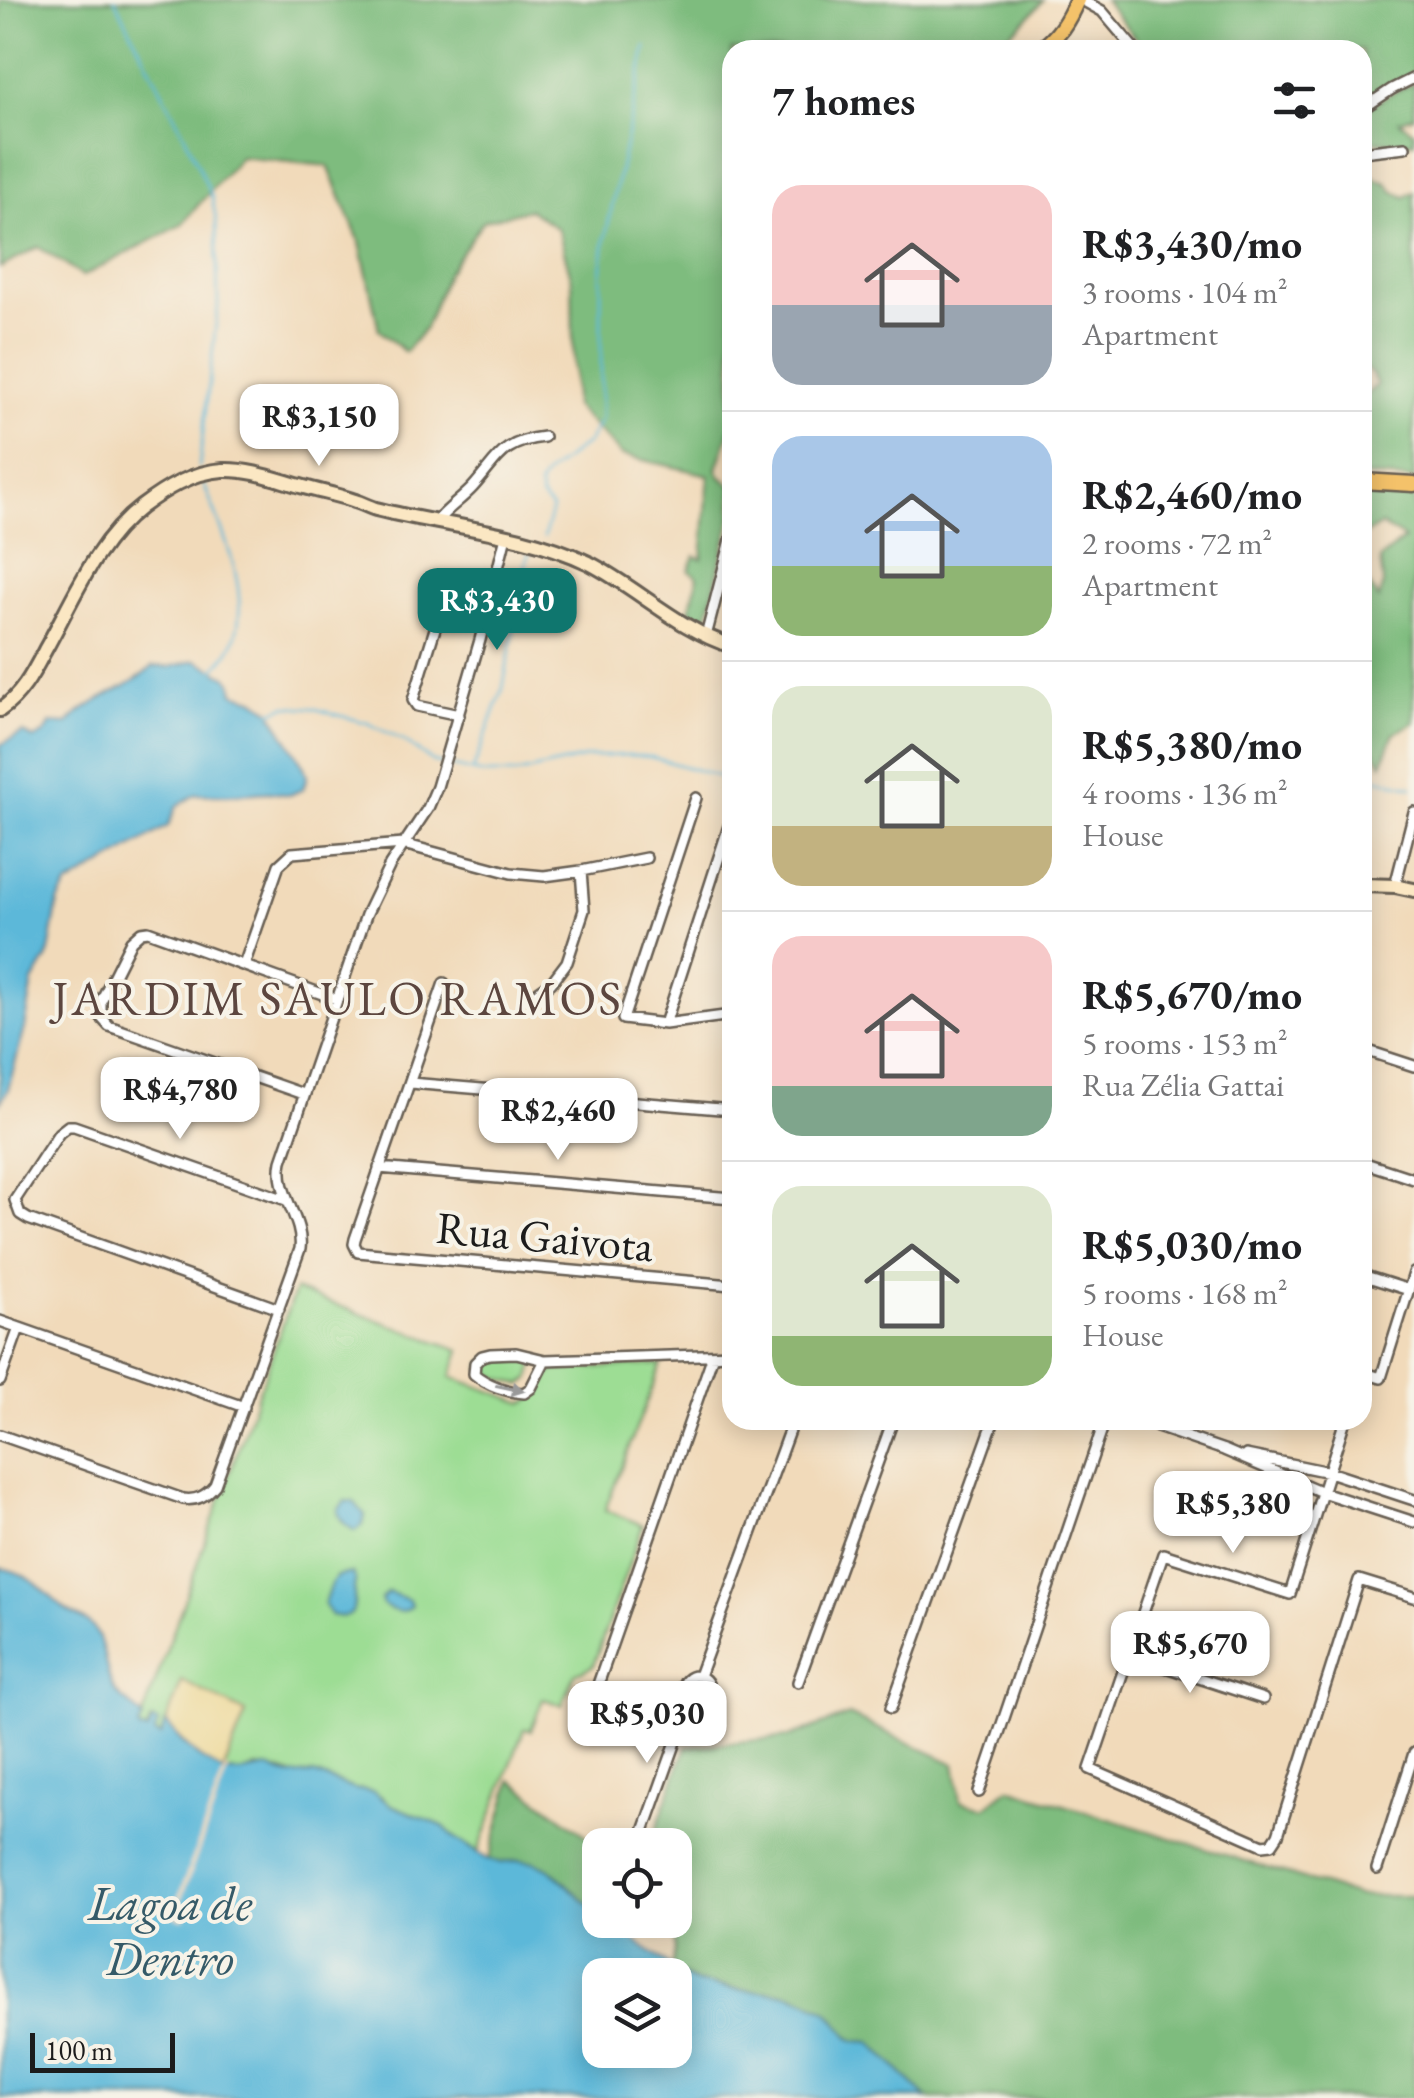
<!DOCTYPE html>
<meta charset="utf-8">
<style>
:root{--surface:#fff;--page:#f6f6f6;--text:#202124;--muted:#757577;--line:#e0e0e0;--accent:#0f766e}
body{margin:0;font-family:"EB Garamond",serif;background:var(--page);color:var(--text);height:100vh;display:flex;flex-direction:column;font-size:38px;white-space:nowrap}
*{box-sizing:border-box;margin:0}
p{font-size:32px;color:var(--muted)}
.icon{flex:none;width:55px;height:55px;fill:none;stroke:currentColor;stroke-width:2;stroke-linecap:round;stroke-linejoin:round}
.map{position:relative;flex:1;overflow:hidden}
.panel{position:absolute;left:722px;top:40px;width:650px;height:1390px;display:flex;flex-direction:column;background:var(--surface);border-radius:30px;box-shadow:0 5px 25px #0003}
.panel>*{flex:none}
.controls{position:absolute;left:582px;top:1828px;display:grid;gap:20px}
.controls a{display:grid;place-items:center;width:110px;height:110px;border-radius:20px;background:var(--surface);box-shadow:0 5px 25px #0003;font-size:50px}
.scale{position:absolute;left:30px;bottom:25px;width:145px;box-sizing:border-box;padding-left:10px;border:5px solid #1c1c1c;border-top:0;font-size:28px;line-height:35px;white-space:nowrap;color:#1c1c1c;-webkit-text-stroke:8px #f7f3e8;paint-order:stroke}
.price{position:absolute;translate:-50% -85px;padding:0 22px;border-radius:20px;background:#fff;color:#222;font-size:32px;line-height:65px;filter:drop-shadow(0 2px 5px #0008)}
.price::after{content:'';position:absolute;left:50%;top:60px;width:30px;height:22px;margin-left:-15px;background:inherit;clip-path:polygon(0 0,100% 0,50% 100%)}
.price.on{background:var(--accent);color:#fff}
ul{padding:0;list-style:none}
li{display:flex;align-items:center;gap:30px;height:250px;padding:0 50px}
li+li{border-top:2px solid var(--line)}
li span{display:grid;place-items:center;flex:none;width:280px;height:200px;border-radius:30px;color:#555}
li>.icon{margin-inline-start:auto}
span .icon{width:120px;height:120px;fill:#fffc;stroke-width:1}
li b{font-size:42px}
h2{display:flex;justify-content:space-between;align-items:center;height:120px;padding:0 50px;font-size:42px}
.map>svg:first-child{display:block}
</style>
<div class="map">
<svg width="1414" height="2098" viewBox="0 0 1414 2098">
<rect width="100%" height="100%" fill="#f7f3e8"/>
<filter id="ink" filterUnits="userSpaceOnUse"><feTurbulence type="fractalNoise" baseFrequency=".01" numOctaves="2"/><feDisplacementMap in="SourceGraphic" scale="20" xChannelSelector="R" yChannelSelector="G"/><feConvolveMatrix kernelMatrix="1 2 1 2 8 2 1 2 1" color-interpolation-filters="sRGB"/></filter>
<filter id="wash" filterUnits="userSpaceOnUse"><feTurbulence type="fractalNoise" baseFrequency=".0048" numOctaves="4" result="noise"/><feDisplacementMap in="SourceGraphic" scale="40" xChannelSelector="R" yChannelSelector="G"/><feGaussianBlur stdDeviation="2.25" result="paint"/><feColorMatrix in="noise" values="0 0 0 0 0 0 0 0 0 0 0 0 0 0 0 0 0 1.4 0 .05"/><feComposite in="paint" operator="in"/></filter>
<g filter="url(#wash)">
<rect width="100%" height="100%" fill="#f1daba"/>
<path fill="#9ddd94" stroke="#5c7c58" stroke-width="2.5" d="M295 1290 460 1350 451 1377 524 1403C541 1397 539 1378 555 1370L661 1364 605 1510 643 1525 593 1666 575 1674 562 1705 543 1699 531 1730 524 1729 478 1852 454 1837 443 1826 391 1805 381 1796 364 1790 354 1789 313 1774 296 1777 280 1771 256 1768 240 1773 223 1772 211 1767 166 1724 161 1736 155 1733 158 1723 151 1721 146 1732 140 1730 139 1727Z
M513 1356 533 1361 534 1364 530 1379 522 1385 499 1378 481 1369 482 1363Z"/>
<path fill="#7ebc7e" stroke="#4d6c4d" stroke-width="2.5" d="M0 0H1043C1030 17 1010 37 990 43L986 50H911L905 48 903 50H732V425L717 469 721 477 732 486V516L706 623 688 615 698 577 689 570 695 556 702 559 709 475 622 455 574 406 572 281 558 229 529 209 483 221 447 273 425 328 405 352 379 330 360 243 328 166 240 157 181 225 83 276 38 247 0 268Z
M1104 0H1414V74L1381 89 1363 102 1362 50H1145Z
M1414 83V116L1399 121 1414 132V142H1371L1363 138V112L1389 94Z
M1363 174 1387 183 1393 191 1405 197 1414 192V480L1363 476V397L1377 385 1372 374 1363 367Z
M1363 495 1414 497V723L1394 733 1382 764 1373 749 1363 754V563L1366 565 1365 579 1379 599 1383 583 1380 559 1404 539C1398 532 1389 531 1382 525L1363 535Z
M849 1715 955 1764 961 1801 985 1807 1009 1788 1358 1896H1414V2098H927L871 2043 856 2041 850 2038 828 2012 806 2000 787 1993 758 1992 698 1983 671 1968C677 1943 678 1939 659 1920H675V1845H650L686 1747 789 1737Z
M511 1780 600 1846V1915L550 1869 518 1860 502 1863 489 1860Z"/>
<path fill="#eeda9e" stroke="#857b5d" stroke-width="2.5" d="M182 1681 246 1713 223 1772C199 1761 182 1743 166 1722Z"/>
<path fill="#5bb8d9" stroke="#3c6a7a" stroke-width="2.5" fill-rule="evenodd" d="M196 660 228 677 232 683 234 693 254 699 270 710 304 767 307 776 303 789 290 795 269 792 227 795 196 794 177 806 168 826 67 886 58 902 48 957 33 982 25 1028 8 1089 0 1103V745L23 733 34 739 45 733 51 723 68 724C90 698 128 690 153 666L170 667Z
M345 1501 354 1502 365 1515 363 1525 355 1531C347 1526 339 1521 338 1510Z
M0 1568C32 1573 42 1591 65 1609 76 1617 89 1619 96 1632 107 1650 104 1674 115 1691 123 1703 136 1706 143 1718L139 1727 140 1730 148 1731 152 1720 158 1723 155 1733 161 1736 166 1722 180 1740 197 1756 223 1772 240 1773 268 1768 290 1776 313 1774 322 1777 354 1789 374 1792 391 1805 443 1826 454 1837 489 1860 502 1863 518 1860 535 1862 550 1869 600 1915V1920H606L688 1979 698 1983 741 1990 787 1993 806 2000 828 2012 850 2038 856 2041 871 2042 927 2098H0ZM600 1975H675V2050H600Z
M352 1573C358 1587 355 1575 354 1590 354 1609 357 1621 331 1615L324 1604 331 1584 337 1576Z
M388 1592 409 1600 411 1605C403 1616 393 1611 383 1605L381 1599Z"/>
<path fill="#f1daba" d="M225 1768H229L178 1909 187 1913 184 1920 162 1912 165 1905 174 1908Z"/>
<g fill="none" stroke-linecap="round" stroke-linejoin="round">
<path stroke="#5bb8d9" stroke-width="2.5" d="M115 0 185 136 212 197 216 220 218 306 199 467
M203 482C221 529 252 590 234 641 230 653 220 663 212 673
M544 537 552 509 541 497 539 484 548 473 588 442 601 419V273L605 239 646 47
M270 713 286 706 312 708 368 723 404 741 433 762 484 774H516L589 757 629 755 651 757 732 780
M473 770 503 688 527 558 531 550
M1362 775 1412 787"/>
</g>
</g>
<g filter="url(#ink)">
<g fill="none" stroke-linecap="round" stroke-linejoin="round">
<defs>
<path id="minor" d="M1082 0 1102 11 1135 50
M1362 109 1392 89 1414 78
M1362 152 1405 147
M437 521C448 508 462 499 473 487 499 458 501 442 544 437
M442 606 413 700 417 706 459 715
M706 636 732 536
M696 798 623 1019 665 1024 732 1015
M1395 886 1414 812
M244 965 279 865 292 853 403 844 511 873 544 876 581 871 646 858
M444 983 355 1239 354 1244 358 1252 732 1285
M534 995 551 983 567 962 584 910 581 871
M732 997V1004
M665 1024 729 826
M1362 1049 1414 1066
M410 1083 732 1110
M303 1094 109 1026 101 1017V1001L131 941 141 932 148 931 336 999
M1362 1162 1414 1179
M379 1168 732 1198
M1362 1275 1409 1290
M279 1309 28 1219 20 1214 15 1200 59 1133 68 1126H74L286 1200
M0 1321 244 1407
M545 1360 531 1388 524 1393C507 1392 487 1385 474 1374L475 1363 482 1356 490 1354 516 1353 545 1360 732 1354
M1362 1372 1381 1378 1414 1273
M0 1381 19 1328
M1345 1420 1290 1594 1163 1554 1090 1769 1263 1845 1272 1844 1278 1835 1359 1580 1414 1597
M1157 1427 1224 1450 1322 1492 1414 1522
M0 1435 183 1499C197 1501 206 1496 215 1485L300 1249C304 1218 275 1194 282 1161L366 915 390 865 428 808 437 787 480 640 506 536
M1246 1455 1329 1472 1414 1500
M1129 1655 1263 1699
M699 1676 793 1420
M683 1689a13 13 0 1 1 26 0a13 13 0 1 1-26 0Z
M798 1682 893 1420
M595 1693 713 1355
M891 1708 994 1420
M979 1792 1105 1420
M639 1845 691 1700
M1377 1869 1414 1753"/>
<path id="secondary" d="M0 710C22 695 33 673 45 650 73 600 95 542 141 507 165 489 192 472 223 470 251 469 278 480 304 487 321 492 339 495 355 501 362 503 369 507 376 509 447 527 522 531 589 563 638 588 679 630 732 646
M1362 885 1395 886 1414 890"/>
<path id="primary" d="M1040 50C1058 37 1068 21 1077 0
M1362 481 1414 484"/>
</defs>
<use href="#minor" stroke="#675e53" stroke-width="14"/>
<use href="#secondary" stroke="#675e53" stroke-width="18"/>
<use href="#primary" stroke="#675e53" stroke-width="19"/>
<use href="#minor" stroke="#fff" stroke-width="9"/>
<use href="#secondary" stroke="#fbe7c3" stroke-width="12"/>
<use href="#primary" stroke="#f4c26a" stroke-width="14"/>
</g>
<defs><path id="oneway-solid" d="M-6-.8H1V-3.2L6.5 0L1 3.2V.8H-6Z" transform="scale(2.5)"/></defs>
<use fill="#999" href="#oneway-solid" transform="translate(510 1388) rotate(12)"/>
</g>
<g text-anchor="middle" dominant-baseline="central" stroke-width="8" stroke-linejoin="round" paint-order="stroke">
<g font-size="45" fill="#1c1c1c" stroke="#f7f3e8">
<text transform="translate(545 1236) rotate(5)">Rua Gaivota</text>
</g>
<g font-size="48" letter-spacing="2.5" fill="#5c463f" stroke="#f7f3e8">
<text x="338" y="998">JARDIM SAULO RAMOS</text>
</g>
<g font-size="48" font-style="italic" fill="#355a68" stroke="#f7f3e8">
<text x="170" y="1903">Lagoa de<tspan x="170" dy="55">Dentro</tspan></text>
</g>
</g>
</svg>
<div class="controls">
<a><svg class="icon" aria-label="locate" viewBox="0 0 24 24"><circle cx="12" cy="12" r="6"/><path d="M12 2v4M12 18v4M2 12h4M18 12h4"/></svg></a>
<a><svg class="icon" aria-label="layers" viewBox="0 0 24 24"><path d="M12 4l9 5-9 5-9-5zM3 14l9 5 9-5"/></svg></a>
</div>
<div class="scale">100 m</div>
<b class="price" style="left:319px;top:469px">R$3,150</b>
<b class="price on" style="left:497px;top:653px">R$3,430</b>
<b class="price" style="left:180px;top:1142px">R$4,780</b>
<b class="price" style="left:558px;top:1163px">R$2,460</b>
<b class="price" style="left:1233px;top:1556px">R$5,380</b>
<b class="price" style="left:1190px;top:1696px">R$5,670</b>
<b class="price" style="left:647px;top:1766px">R$5,030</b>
<section class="panel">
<h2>7 homes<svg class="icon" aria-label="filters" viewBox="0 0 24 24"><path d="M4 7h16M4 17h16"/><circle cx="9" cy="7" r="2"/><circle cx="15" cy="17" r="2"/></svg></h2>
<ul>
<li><span style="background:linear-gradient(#f6c9c9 60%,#9aa5b1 0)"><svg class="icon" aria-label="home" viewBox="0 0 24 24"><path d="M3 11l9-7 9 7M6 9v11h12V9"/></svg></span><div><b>R$3,430/mo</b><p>3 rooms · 104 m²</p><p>Apartment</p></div></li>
<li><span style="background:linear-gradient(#a9c7e8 65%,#8fb573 0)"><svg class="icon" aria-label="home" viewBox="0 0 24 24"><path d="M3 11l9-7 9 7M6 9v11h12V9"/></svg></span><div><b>R$2,460/mo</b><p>2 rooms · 72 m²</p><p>Apartment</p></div></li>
<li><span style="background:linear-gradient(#dfe7d0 70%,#c2b280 0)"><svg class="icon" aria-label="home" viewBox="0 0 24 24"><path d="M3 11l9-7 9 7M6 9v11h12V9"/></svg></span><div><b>R$5,380/mo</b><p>4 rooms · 136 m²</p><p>House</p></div></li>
<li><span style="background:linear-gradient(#f6c9c9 75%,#7fa58c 0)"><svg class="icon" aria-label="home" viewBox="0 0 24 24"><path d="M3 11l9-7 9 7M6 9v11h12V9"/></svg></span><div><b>R$5,670/mo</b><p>5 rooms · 153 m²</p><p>Rua Zélia Gattai</p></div></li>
<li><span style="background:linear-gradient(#dfe7d0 75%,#8fb573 0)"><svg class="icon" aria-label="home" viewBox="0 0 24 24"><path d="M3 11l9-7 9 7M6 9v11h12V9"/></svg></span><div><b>R$5,030/mo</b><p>5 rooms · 168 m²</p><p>House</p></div></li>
</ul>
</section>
</div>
